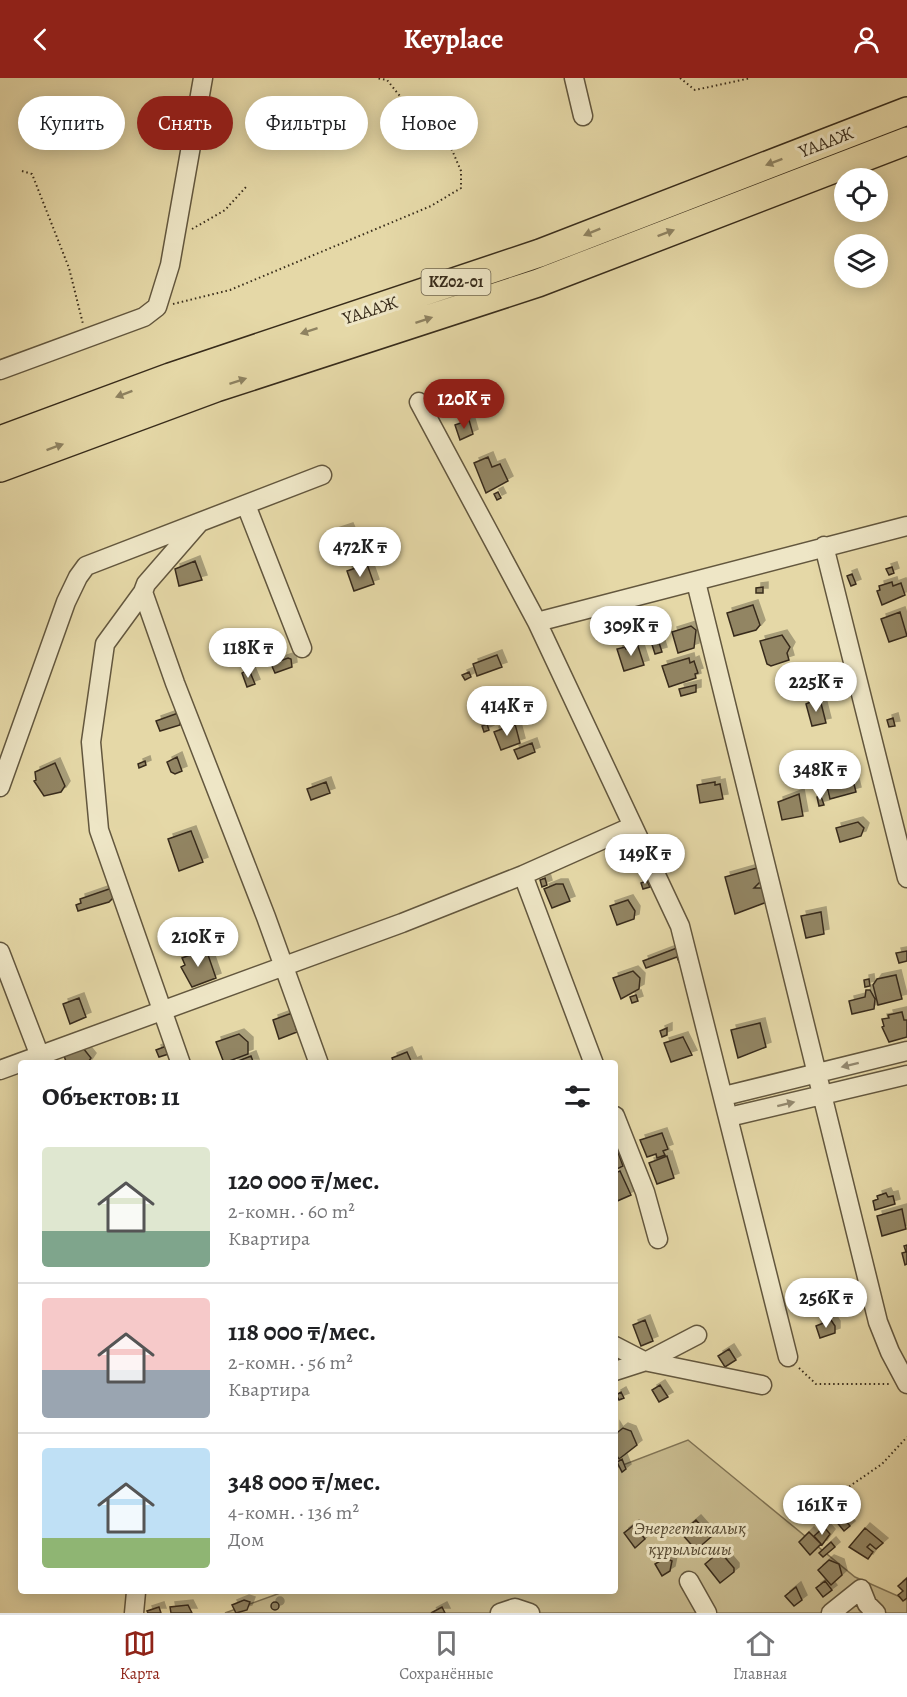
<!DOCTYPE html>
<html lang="ru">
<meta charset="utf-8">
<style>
:root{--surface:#fff;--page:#f2f2f2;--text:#202124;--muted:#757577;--line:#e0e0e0;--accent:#8f2418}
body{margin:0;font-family:Alegreya,serif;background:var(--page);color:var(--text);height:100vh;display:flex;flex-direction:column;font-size:22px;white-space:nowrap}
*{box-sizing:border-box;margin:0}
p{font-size:20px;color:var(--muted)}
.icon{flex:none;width:33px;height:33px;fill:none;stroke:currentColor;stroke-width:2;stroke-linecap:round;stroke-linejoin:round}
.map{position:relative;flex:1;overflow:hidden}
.drawer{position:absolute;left:18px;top:982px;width:600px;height:534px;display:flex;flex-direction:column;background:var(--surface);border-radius:6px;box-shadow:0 3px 15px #0003}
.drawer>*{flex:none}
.top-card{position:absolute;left:18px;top:18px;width:600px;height:54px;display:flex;gap:12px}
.buttons{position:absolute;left:834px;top:90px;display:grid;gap:12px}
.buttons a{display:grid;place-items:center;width:54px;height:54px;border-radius:50%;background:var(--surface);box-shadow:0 3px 15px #0003;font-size:30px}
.price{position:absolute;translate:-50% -51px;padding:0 14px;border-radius:21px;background:#fff;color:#222;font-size:20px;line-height:39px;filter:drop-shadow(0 2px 3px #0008)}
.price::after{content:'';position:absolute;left:50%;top:36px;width:18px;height:14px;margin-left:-9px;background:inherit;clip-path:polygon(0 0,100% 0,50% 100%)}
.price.on{background:var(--accent);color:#fff}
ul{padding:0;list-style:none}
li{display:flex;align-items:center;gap:18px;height:150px;padding:0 24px}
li+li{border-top:2px solid var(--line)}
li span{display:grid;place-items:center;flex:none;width:168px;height:120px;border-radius:6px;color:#555}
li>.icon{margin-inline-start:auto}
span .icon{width:72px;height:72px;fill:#fffc;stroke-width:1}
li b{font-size:26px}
h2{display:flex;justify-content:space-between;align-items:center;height:72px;padding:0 24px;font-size:26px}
.pill{padding:0 21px;border-radius:27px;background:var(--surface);box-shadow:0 3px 15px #0003;font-size:21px;line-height:54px}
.pill.on{background:var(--accent);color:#fff}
header{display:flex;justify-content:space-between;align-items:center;height:78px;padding:0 24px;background:var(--accent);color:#fff;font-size:27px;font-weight:700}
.dock{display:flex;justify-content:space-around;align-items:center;height:84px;border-top:2px solid var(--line);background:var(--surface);font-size:16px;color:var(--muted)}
.dock a{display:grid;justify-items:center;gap:3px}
.dock .on{color:var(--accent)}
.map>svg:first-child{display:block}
</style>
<header><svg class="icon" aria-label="back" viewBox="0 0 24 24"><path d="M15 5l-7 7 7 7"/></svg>Keyplace<svg class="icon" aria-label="person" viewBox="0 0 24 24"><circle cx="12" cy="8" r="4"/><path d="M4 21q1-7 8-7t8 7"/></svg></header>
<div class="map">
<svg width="907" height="1535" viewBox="0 0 907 1535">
<defs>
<filter id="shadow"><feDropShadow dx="5" dy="-5" stdDeviation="0" flood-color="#0004"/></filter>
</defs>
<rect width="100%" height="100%" fill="#e5d8a7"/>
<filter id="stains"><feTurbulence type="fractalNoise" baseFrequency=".00333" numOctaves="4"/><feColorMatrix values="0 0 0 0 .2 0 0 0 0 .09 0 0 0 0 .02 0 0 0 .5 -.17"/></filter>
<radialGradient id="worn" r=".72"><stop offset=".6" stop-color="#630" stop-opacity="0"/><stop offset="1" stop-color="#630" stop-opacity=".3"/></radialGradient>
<path fill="#c8bb8f" stroke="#807455" stroke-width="1.5" d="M688 1362 855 1499 907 1522V1535H225L283 1514H615V1390Z"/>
<path fill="#928564" stroke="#382c1b" stroke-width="1.5" filter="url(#shadow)" d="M469 342 473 356 460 362 455 347Z
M488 379 492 389 500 386 508 403 486 415 474 385Z
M498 414 501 420 497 422 494 416Z
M348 450 351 457 345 460 347 466 338 469 333 455Z
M195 483 202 502 179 508 175 491Z
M367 486 374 506 354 513 347 493Z
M892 489 894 495 889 497 886 491Z
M852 496 856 506 851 508 847 498Z
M892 504 893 508 901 505 905 517 882 527 877 513 880 512 879 508Z
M763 509V515H756V510Z
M753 527 760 547 756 552 734 558 727 535Z
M900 534 907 558 889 564 881 541Z
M691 548 696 552 694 570 678 575 672 554Z
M655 552 662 574 655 576 648 554Z
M782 557 790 569 787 575 789 582 771 588 767 586 760 563Z
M637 565 644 587 624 593 617 571 625 569 626 571Z
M497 577 502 589 477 598 473 586Z
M288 580 291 581 292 589 275 595 271 586Z
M689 580 690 585 694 583 698 595 695 596 696 600 669 609 662 588Z
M246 593 250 594 255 606 247 609 242 595Z
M469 594 471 599 465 602 462 597Z
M814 594 819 613 803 618 797 598Z
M696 607V614L681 618 679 611Z
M817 621H820L826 645 812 648 806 626Z
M181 634 183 644 180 645V647L160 653 156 643Z
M893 640 895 648 889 649 887 642Z
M487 646 489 652 484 654 482 648Z
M515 646 520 665 501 672 494 654Z
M532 665 535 674 518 681 514 672Z
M177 679 182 693 175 696 171 694 167 684Z
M145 683 146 687 139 690 138 686Z
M55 685 65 708 61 714 44 718 34 703 36 702 35 694Z
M850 690 856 714 830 721 824 696Z
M326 704 330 715 311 722 307 711Z
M715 704V707L720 706 723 721 700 725 697 707Z
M799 716 803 738 782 742 778 724Z
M821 718 824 727 819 728 817 719Z
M858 744 864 750 861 758 840 764 836 750Z
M191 753 203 784 179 793 168 761Z
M757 790 761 803 754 810H763L767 824 735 836 725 799Z
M545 800 547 807 542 809 540 802Z
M647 803 650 809 643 811 641 805Z
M556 806H563L570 823 552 830 544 811Z
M112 810 115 818 109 824 78 833 76 827 81 825 80 821Z
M628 822 635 833 634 841 617 847 610 828Z
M821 834 824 856 806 860 801 838Z
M682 868 687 881 679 884 677 879 646 890 643 883Z
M206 871 216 900 192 909 181 889 185 887 182 880Z
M907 873V883L899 885 896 875Z
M633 893 640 900 639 911 621 921 613 900Z
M896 897 902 921 878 927 873 907 877 901Z
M869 901 870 908 865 909 864 902Z
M866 912H870L875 921 874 931 852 936 849 923 865 919Z
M636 917 638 923 632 925 630 919Z
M79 920 86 939 70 946 63 926Z
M902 934 904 942H907V959L889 964 882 949 884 948 882 941 889 940 888 937Z
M292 935 297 954 279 961 273 942Z
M760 945 766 969 738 980 731 952Z
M667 950V957L662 959 660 953Z
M239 956 248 964V976L224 985 216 964Z
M683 959 692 977 671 984 664 965Z
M169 967 172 975 159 979 156 972Z
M83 970 91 980 87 986H67L64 978Z
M407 974 412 985 416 983 417 986H394L392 980Z
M251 978 254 986H233V985Z
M662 1055 668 1071 663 1073 665 1077 657 1080 656 1076 647 1079 640 1062Z
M615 1066 623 1088 615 1092Z
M667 1078 674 1100 657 1106 649 1085Z
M620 1093 631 1117 615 1124V1095Z
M886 1115 888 1119 893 1118 895 1126 875 1132 873 1123 878 1121 877 1118Z
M902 1131 906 1151 882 1158 877 1138Z
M907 1167V1186L905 1187 902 1175 906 1174 904 1168Z
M645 1242 653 1263 641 1268 633 1247Z
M831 1242 835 1248V1255L820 1260 816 1248Z
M729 1271 736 1282 725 1289 718 1278Z
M660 1307 668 1319 659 1324 652 1312Z
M621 1314 624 1320 619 1322 616 1317Z
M615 1349 618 1354 623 1350 631 1353 637 1367 619 1381 615 1375Z
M622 1381 626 1391 622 1394 617 1384Z
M841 1437 850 1448 844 1453 835 1442Z
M696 1442 711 1459 696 1472 681 1455Z
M634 1447 645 1461 635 1470 624 1455Z
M824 1449 830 1456 822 1467 814 1458Z
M865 1450 883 1465 876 1471 870 1466 867 1469 873 1474 868 1481 849 1469Z
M809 1454 821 1466 810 1477 799 1464Z
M831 1464 835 1469 823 1479 819 1475Z
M718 1475 722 1476 734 1490V1494L720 1505 705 1486Z
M665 1480 672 1483 670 1493 662 1498 655 1486Z
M829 1482 839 1486 842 1497 831 1507 818 1492Z
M907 1500V1520L903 1523 898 1517 903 1513 898 1508Z
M825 1503 832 1512 823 1519 816 1510Z
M796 1509 802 1522 794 1528 785 1518Z
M244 1522 250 1524 247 1532 236 1535 232 1527Z
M271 1528a4 4 0 1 1 8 0a4 4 0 1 1-8 0Z
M188 1527 192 1535H171L170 1529Z
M159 1529 161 1535H148L147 1533Z
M442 1529 445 1535H431Z"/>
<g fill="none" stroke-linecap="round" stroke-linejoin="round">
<defs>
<path id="minor" d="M574 0 583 38
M0 292 144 239 157 229 170 187 203 0
M419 324 537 544 680 848 788 1279
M246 427 302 570
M199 445 146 506 143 514 175 605 266 839 319 986
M824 468 907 800
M696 504 878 1244 890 1274 907 1306
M143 514 105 566 91 664 99 752 181 986
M537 544 907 448
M0 709 66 524 78 499 86 488 322 397
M523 797 594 986
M0 874 43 986
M0 992 402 845 523 797 633 748
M724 1018 907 973
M615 1038 645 1114 658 1161
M729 1039 907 997
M615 1268 644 1283 762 1307
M615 1293 649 1282 697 1257
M689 1503 707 1535
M134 1535 136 1514
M500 1535 515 1530 530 1535
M831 1535 861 1511 867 1526 876 1535"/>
<path id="highway" d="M0 362 170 299 540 175 907 33
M0 390 216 310 538 205 907 63"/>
</defs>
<use href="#minor" stroke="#63573e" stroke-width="21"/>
<use href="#highway" stroke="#382c1b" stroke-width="30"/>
<path stroke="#382c1b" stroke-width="2" stroke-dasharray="1.5 3" stroke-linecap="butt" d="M680 0 695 12 751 0
M22 93 32 96 69 190 83 246
M192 151 225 132 246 109
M173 226 230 212 431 128 461 110V93L452 72 429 54 387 2 376 0
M799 1290 816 1306H889
M812 1434 882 1386 907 1359"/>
<use href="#minor" stroke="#eee6c6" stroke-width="18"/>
<use href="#highway" stroke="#e5d8a7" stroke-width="27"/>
</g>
<defs><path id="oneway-solid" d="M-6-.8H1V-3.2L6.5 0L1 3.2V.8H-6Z" transform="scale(1.5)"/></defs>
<g fill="#8e8261">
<use href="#oneway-solid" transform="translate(774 84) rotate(159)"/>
<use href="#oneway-solid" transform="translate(592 154) rotate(158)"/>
<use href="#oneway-solid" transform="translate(666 155) rotate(-21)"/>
<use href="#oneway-solid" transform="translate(424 242) rotate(-18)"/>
<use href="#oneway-solid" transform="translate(309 253) rotate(162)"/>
<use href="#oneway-solid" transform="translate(238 303) rotate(-18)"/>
<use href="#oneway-solid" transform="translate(124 316) rotate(159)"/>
<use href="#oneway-solid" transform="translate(55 369) rotate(-20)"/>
</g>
<g fill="#938970">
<use href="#oneway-solid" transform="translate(850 987) rotate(166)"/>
<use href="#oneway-solid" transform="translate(786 1026) rotate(-14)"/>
</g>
<g text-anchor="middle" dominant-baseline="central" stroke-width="6" stroke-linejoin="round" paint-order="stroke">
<rect fill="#eee6c6" stroke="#6f644e" stroke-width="1.5" x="421.5" y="191" width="69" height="26" rx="4.5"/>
<g font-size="16" font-weight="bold" fill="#382c1b">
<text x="456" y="204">KZ02-01</text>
</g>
<g font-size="18" fill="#382c1b" stroke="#eee6c6">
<text transform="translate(826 64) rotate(-21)">ҮАААЖ</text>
<text transform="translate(370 232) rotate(-18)">ҮАААЖ</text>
</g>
<g font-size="18" font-style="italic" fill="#554932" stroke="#eee6c6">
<text x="690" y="1450">Энергетикалық<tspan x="690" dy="21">құрылысшы</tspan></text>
</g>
</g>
<rect width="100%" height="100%" filter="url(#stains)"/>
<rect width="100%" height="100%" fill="url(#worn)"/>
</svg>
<div class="buttons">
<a><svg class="icon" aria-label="locate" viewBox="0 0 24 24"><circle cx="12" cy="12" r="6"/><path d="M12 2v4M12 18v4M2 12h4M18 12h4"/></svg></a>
<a><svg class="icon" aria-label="layers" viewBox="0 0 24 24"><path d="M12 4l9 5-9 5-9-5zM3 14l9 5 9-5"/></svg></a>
</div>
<b class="price on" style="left:464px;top:352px">120K ₸</b>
<b class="price" style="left:360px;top:500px">472K ₸</b>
<b class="price" style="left:631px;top:579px">309K ₸</b>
<b class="price" style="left:248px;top:601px">118K ₸</b>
<b class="price" style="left:816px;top:635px">225K ₸</b>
<b class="price" style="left:507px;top:659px">414K ₸</b>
<b class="price" style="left:820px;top:723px">348K ₸</b>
<b class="price" style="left:645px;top:807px">149K ₸</b>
<b class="price" style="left:198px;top:890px">210K ₸</b>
<b class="price" style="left:826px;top:1251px">256K ₸</b>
<b class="price" style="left:822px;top:1458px">161K ₸</b>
<div class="top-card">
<a class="pill">Купить</a>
<a class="pill on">Снять</a>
<a class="pill">Фильтры</a>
<a class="pill">Новое</a>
</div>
<section class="drawer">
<h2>Объектов: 11<svg class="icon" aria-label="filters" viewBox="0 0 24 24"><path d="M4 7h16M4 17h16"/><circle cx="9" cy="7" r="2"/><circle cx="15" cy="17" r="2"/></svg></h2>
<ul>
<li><span style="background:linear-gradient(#dfe7d0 70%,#7fa58c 0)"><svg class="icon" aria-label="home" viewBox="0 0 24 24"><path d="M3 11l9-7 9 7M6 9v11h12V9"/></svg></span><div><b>120 000 ₸/мес.</b><p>2-комн. · 60 m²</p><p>Квартира</p></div></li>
<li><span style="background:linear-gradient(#f6c9c9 60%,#9aa5b1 0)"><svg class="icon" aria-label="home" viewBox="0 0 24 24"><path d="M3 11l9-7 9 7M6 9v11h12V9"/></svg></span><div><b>118 000 ₸/мес.</b><p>2-комн. · 56 m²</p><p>Квартира</p></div></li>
<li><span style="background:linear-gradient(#bfe0f5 75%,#8fb573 0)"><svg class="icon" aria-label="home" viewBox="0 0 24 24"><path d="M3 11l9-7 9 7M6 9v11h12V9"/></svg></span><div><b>348 000 ₸/мес.</b><p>4-комн. · 136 m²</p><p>Дом</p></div></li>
</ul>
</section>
</div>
<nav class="dock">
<a class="on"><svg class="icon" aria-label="map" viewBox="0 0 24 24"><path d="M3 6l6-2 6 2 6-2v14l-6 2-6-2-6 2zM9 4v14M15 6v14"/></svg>Карта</a>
<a><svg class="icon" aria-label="saved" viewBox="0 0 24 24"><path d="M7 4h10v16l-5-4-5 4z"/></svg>Сохранённые</a>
<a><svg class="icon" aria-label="home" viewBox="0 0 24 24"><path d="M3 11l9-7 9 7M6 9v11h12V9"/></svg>Главная</a>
</nav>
